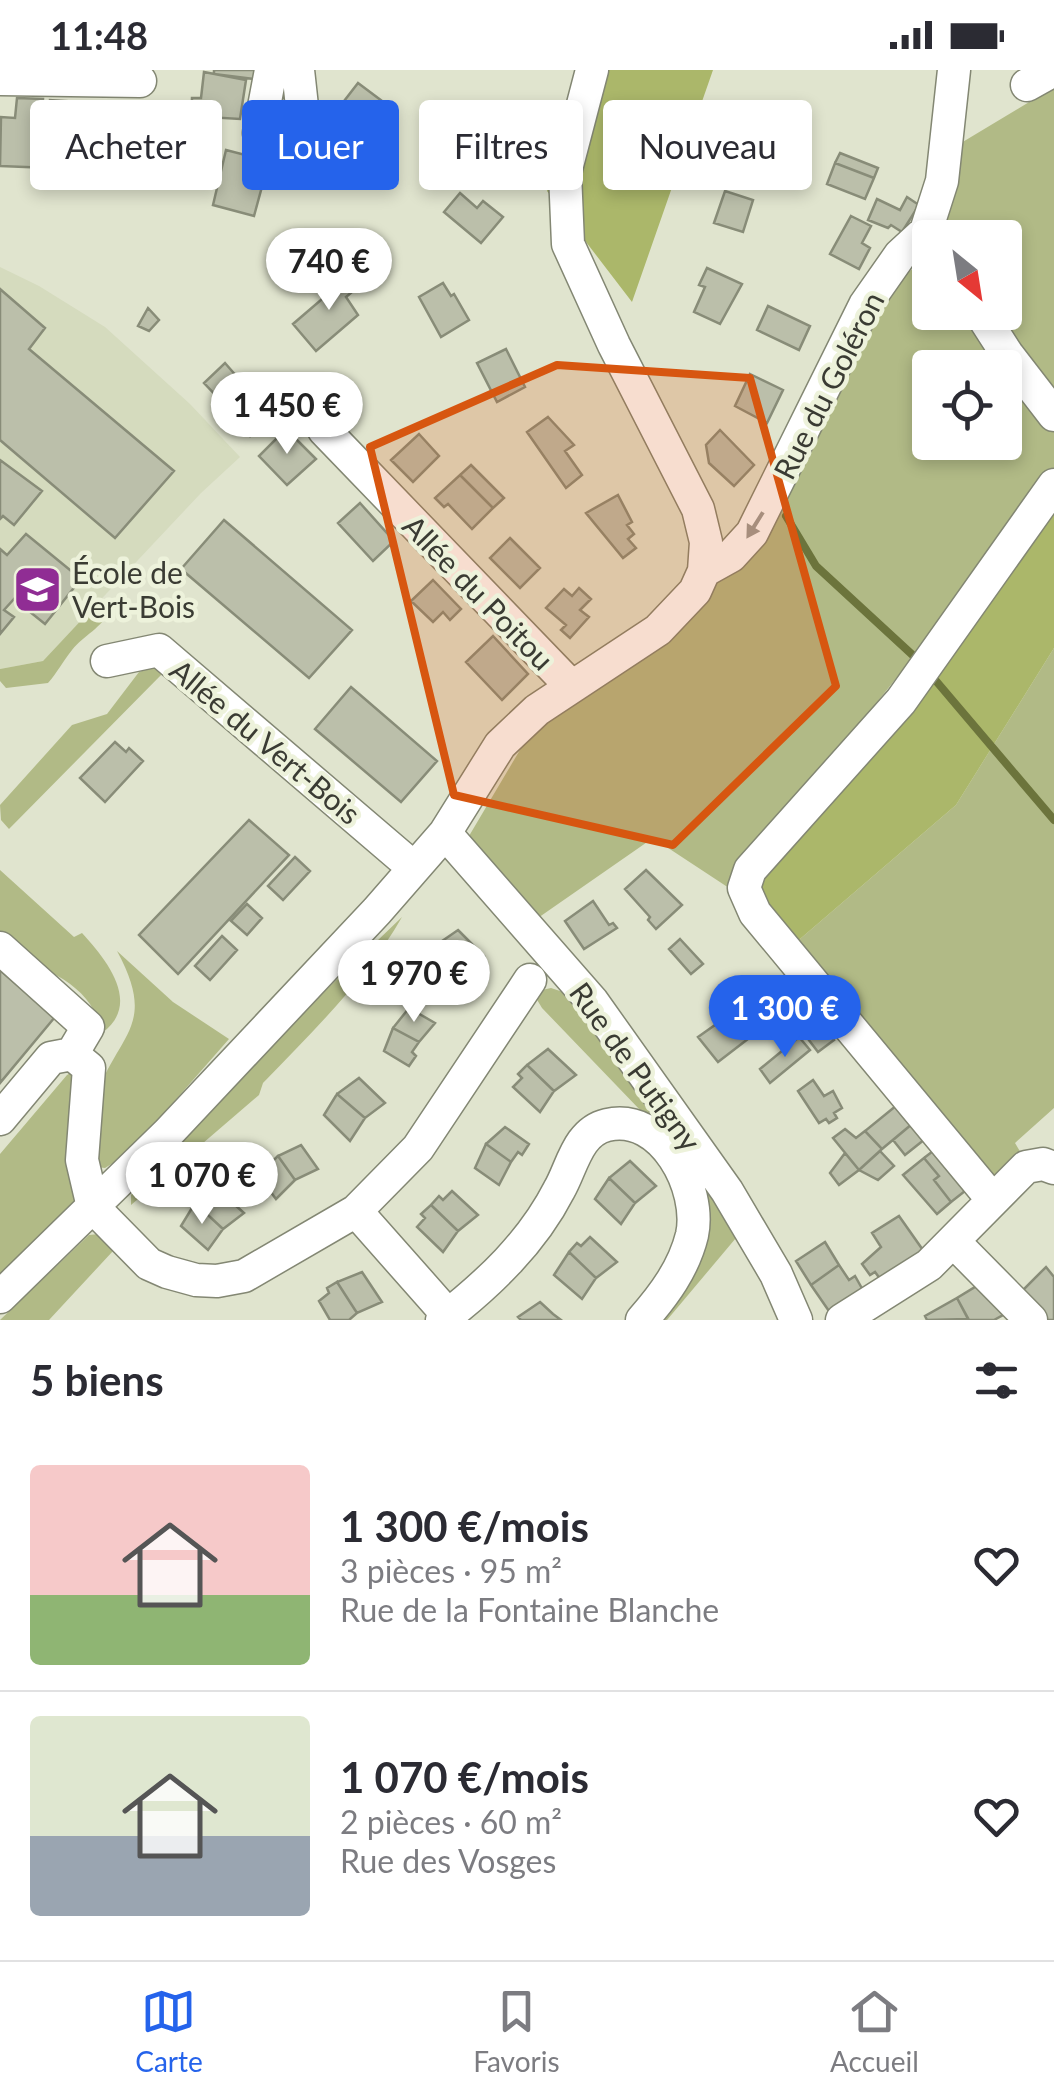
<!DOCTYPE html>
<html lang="fr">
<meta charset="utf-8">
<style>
:root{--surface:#fff;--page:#f7f7f7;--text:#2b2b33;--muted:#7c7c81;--line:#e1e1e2;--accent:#2563eb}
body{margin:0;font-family:Lato,sans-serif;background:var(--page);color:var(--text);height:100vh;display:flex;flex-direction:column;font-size:38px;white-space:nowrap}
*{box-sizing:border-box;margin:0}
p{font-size:32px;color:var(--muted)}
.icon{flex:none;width:55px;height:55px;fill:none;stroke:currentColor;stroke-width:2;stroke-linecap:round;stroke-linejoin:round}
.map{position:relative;height:1250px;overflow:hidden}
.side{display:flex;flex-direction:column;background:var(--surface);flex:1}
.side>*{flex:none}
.hud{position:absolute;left:30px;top:30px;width:995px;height:90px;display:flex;gap:20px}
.needle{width:65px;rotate:150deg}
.buttons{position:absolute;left:912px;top:150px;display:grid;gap:20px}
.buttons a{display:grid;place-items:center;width:110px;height:110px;border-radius:10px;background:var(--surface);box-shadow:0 5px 15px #0003;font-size:50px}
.price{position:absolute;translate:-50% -85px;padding:0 22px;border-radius:35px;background:#fff;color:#222;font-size:32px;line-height:65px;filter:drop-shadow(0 2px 5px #0008)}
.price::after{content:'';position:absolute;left:50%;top:60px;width:30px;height:22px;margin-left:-15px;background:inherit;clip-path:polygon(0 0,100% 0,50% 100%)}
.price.active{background:var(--accent);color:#fff}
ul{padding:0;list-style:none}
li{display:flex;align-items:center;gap:30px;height:250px;padding:0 30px}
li+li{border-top:2px solid var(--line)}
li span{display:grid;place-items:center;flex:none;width:280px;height:200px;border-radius:10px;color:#555}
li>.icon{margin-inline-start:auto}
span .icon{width:120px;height:120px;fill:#fffc;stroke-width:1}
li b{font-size:42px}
h2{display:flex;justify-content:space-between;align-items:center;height:120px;padding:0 30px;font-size:42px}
.pill{padding:0 35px;border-radius:10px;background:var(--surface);box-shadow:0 5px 15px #0003;font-size:35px;line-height:90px}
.pill.active{background:var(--accent);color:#fff}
.status{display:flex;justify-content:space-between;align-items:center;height:70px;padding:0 50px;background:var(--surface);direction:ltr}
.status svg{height:28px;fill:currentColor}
.menu{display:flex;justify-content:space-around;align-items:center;height:140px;border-top:2px solid var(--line);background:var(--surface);font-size:28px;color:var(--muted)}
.menu a{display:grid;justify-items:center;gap:5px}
.menu .active{color:var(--accent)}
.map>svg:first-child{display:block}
</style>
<div class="status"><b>11:48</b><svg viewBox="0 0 49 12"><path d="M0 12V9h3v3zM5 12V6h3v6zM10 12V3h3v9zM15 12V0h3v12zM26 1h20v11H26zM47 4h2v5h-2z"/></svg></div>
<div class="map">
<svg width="1054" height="1250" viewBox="0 0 1054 1250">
<rect width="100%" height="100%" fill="#e0e4ce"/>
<path fill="#d5dbbe" d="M0 197 39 216 105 257 190 334 240 387 201 423 43 591 0 599Z"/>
<path fill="#b1ba86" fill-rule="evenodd" d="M1054 17V410L729 818 653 768 535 850 469 766 530 663 701 539 881 227 930 183V242H1005V168L942 167 956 76ZM930 298H1005V372H930Z
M102 528 110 540C102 558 84 565 72 580 63 591 57 603 48 613L6 618 0 611V599L43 591Z
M1054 578V1038L1015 1073 1024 1088 987 1109 793 875 956 735Z
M158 595 165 601 9 759 1 750 0 735 72 655 107 644 139 602Z
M0 800 74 867 82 863C107 890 142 934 102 963 92 912 43 899 0 879Z
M402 847C366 910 313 961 263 1013L259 1025 131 1135V1125L301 944Z
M117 881 173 932 229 969 129 1083 105 1098 97 1097C96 1078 89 1052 94 1034 114 964 160 960 117 881Z
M551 918 569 924 741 1162 667 1250H656L693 1197 666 1067 542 938 536 928 542 920Z
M74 1001 83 1125 0 1211V1084L67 1005Z
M99 1164 113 1181 49 1250H0L89 1165Z"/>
<path fill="#abb76a" d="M580 0H713L632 232 547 121Z
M1054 410V578L956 735 793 875 740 807Z"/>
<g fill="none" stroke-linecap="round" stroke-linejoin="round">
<path stroke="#6c743c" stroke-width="8" d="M786 446 816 496 918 590
M931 605 1054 750"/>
</g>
<path fill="#bbbfaa" stroke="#888c78" stroke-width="2.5" d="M214 0H255L254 9 214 4Z
M204 2 246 10 240 49 207 47V55L191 56 192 28H201Z
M358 13 390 37 344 92 314 70Z
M17 28 43 29 42 49 49 50 50 30 95 33 94 52 100 53 102 33 143 36 138 106 100 103V100L0 96 1 47 15 48Z
M226 80 269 91 254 146 213 135Z
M840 83 878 98 874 108 835 93Z
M835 93 874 108 865 129 827 114Z
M725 121 753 130 743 162 714 153Z
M460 123 477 138 483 131 503 147 481 173 444 142Z
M907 127 919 135 902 162 891 155 888 158 868 150 877 129 900 140Z
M851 146 871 156 862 173 870 178 859 199 830 184Z
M707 198 742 214 720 254 694 242 705 217 699 215Z
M340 199 358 217 346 227 358 245 316 281 293 254 335 218 327 209Z
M443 213 451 226 454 224 469 250 441 267 419 227Z
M0 219 45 258 29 279 174 401 115 468 0 370Z
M768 236 810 256 799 280 757 260Z
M148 238 159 250 149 261 138 256Z
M506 279 525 317 497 332 477 293Z
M225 293 271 346 250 366 242 359 245 356 204 313Z
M750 304 783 320 767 353 735 336Z
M548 347 574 375 565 381 582 405 566 418 527 362Z
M286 359 316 389 287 415 259 386Z
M720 360 754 395 734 416 709 393 706 375Z
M419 364 439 386 413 412 391 390Z
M0 390 42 421 14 455 3 446 0 449Z
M471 395 504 428 493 438 460 405Z
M460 405 493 438 472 459 448 434 444 437 435 428Z
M618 425 632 452 627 455 634 464 628 469 636 478 623 488 586 443Z
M360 433 394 471 373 491 338 453Z
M224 450 352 560 309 608 181 499Z
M26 464 81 509 45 554 14 529 4 540 14 547 0 564V479L7 485Z
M510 468 540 498 520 518 490 488Z
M433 510 461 539 450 550 443 542 433 552 411 531Z
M579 518 591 529 580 540 589 547 570 568 561 560 566 555 546 538 564 519 572 526Z
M493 566 528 604 502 630 466 592Z
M351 617 437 691 401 732 315 659Z
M115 672 126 682 129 678 143 691 105 732 80 708Z
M249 750 289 785 178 904 139 865Z
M295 787 310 801 283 830 268 816Z
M646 800 682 835 656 859 648 850 650 847 625 819Z
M593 831 609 855 613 853 617 858 584 879 565 851Z
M247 834 262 848 247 865 231 851Z
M458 860 484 886 463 902 435 876Z
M222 866 237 880 210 910 195 896Z
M680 869 703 894 691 904 669 879Z
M435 876 463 902 449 922 422 897 431 889 427 885Z
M0 900 55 947 0 1013Z
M409 938 435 953 419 972 393 958Z
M739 938 757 962 718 992 698 967Z
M818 949 834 970 818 982 802 961Z
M393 958 419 972 412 982 416 986 409 996 384 981Z
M799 967 810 980 770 1013 760 999Z
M548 979 576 1005 554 1021 527 995Z
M527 995 554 1021 540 1042 513 1017 522 1008 518 1004Z
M359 1008 385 1033 365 1048 337 1024Z
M813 1010 824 1026 833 1021 842 1038 834 1043 837 1048 829 1053 826 1049 819 1053 798 1021Z
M337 1024 365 1048 350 1071 324 1045Z
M897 1035 912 1054 882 1079 865 1061Z
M912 1054 925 1069 905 1085 893 1070Z
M505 1057 529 1074 522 1085 518 1082 511 1092 486 1074Z
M845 1059 856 1068 865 1061 882 1079 859 1100 833 1068Z
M486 1074 511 1092 499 1115 475 1098Z
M301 1075 318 1099 295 1110 278 1086Z
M937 1078 965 1121 951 1132 934 1110 939 1106 924 1088Z
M880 1081 894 1096 878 1110 859 1100Z
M845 1083 859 1100 839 1115 830 1103Z
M278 1086 295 1110 276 1129 258 1105Z
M924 1088 939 1106 934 1110 951 1132 937 1144 903 1105Z
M630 1091 656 1116 635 1133 609 1108Z
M609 1108 635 1133 621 1154 595 1129Z
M216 1118 244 1143 223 1159 195 1133Z
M452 1121 478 1145 458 1161 431 1135 439 1126 443 1130Z
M195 1133 223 1159 208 1180 181 1156Z
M431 1135 458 1161 443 1182 417 1157 425 1148 421 1144Z
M899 1146 925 1183 881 1210 875 1202 870 1205 862 1194 881 1177 872 1163Z
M590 1167 617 1192 596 1208 569 1182 577 1173 581 1176Z
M825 1172 839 1195 811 1215 796 1191Z
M569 1182 596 1208 582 1229 554 1205Z
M839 1195 849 1210 855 1206 864 1222 831 1244 811 1215Z
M1046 1197 1054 1207V1250H1047L1021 1222Z
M362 1202 382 1232 357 1243 337 1212Z
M337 1212 357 1243 349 1250H330L319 1231 329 1223 327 1218Z
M980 1214 1003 1245 994 1250H969L957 1228Z
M957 1228 968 1249 927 1250 925 1246Z
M540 1232 553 1244 561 1250H521L518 1247Z"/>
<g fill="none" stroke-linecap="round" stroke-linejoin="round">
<defs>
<path id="minor" d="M298 0 308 91
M0 9 140 11
M1027 15 1054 0
M259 63 271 0
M980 242 1007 284 1054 345
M311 336 324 360 571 616
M704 501 731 486 752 463 865 235 900 185 926 161 942 111 954 0
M107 591 159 580 414 798
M445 763 592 931 727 1121 776 1204 796 1250
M0 878 88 957 72 984
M0 1049 51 988 72 984 89 998 82 1090 93 1137 149 1194 167 1202 196 1210 217 1211 244 1206 356 1141 418 1078 530 910
M993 1130 755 843 744 818 750 800 901 631 1054 415
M356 1141 448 1245
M954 1172 1031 1250
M0 1227 168 1063 377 841 445 763 500 675 537 640 658 560 695 521 704 501 706 472 698 439 614 275 568 174 565 103 592 0
M442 1250C488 1214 532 1173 559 1120 572 1098 577 1062 607 1055 663 1042 702 1119 692 1165 684 1198 664 1225 642 1250
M842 1250 929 1195 1026 1097 1043 1094 1054 1098"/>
</defs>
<use href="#minor" stroke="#838773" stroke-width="35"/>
<use href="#minor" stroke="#fff" stroke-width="32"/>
</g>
<defs><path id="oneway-solid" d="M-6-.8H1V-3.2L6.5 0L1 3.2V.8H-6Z" transform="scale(2.5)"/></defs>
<use fill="#9c9d99" href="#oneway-solid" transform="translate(755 455) rotate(122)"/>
<path fill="#d75610" fill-opacity="0.2" stroke="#d75610" stroke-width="8" stroke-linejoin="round" d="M557 295 750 308 836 616 673 775 454 725 370 377Z"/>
<defs>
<symbol id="school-square" viewBox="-11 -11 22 22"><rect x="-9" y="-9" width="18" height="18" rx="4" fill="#902d94" stroke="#edf2db"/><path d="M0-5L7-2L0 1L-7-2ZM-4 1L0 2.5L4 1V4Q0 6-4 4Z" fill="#fff"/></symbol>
</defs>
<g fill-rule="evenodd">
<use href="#school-square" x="10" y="492" width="55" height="55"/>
</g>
<g text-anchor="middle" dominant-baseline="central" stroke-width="9" stroke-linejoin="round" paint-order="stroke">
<g font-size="30" fill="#3a3b33" stroke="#edf2db">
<text transform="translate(828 315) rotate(-63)">Rue du Goléron</text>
<text transform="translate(479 522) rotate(46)">Allée du Poitou</text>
<text transform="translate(266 671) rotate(40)">Allée du Vert-Bois</text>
<text transform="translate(636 996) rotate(54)">Rue de Putigny</text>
</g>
<g font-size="30" fill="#3a3b33" stroke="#edf2db" text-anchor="start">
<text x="72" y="502">École de<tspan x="72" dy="34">Vert-Bois</tspan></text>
</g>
</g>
</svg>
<div class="buttons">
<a><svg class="needle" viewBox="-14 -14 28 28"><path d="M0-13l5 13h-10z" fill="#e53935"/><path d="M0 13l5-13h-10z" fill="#7c7c81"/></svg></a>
<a><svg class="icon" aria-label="locate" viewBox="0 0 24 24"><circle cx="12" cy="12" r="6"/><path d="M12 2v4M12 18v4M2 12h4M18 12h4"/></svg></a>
</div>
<b class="price" style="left:329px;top:243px">740 €</b>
<b class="price" style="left:287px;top:387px">1 450 €</b>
<b class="price" style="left:414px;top:955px">1 970 €</b>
<b class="price active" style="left:785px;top:990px">1 300 €</b>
<b class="price" style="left:202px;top:1157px">1 070 €</b>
<div class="hud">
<a class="pill">Acheter</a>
<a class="pill active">Louer</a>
<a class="pill">Filtres</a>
<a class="pill">Nouveau</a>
</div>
</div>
<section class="side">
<h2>5 biens<svg class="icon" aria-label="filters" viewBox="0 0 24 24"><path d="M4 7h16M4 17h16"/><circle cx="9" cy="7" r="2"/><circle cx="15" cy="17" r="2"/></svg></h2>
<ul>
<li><span style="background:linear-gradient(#f6c9c9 65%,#8fb573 0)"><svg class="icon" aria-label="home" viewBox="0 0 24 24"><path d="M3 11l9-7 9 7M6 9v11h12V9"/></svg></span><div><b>1 300 €/mois</b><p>3 pièces · 95 m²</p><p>Rue de la Fontaine Blanche</p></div><svg class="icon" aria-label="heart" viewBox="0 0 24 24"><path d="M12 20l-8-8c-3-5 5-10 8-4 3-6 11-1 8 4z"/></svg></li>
<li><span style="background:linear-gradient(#dfe7d0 60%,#9aa5b1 0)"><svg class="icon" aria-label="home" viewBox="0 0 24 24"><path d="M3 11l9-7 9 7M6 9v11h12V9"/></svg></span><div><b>1 070 €/mois</b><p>2 pièces · 60 m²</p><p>Rue des Vosges</p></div><svg class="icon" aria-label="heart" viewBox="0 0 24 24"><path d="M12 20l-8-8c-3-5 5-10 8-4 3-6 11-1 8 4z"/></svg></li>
</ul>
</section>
<nav class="menu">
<a class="active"><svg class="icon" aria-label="map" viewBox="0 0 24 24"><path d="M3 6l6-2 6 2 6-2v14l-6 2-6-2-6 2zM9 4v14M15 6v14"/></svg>Carte</a>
<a><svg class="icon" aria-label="saved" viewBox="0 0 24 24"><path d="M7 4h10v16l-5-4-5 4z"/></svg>Favoris</a>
<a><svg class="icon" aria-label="home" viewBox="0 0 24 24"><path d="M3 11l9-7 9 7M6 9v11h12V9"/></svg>Accueil</a>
</nav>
